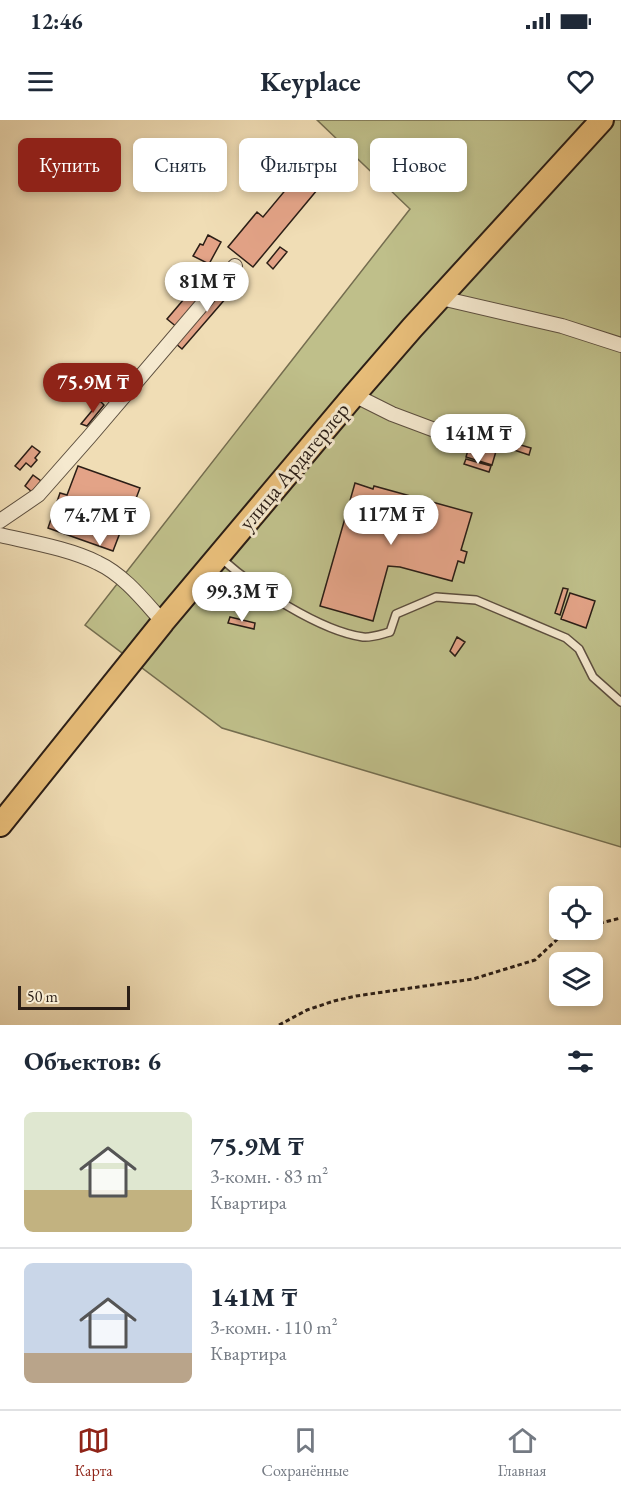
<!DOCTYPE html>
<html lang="ru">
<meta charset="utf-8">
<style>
:root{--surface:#fff;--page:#f6f6f7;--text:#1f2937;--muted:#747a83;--line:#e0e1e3;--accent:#8f2418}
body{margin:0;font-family:"EB Garamond",serif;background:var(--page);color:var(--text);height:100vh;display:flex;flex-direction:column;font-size:22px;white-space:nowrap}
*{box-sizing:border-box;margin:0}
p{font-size:20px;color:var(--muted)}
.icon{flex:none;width:33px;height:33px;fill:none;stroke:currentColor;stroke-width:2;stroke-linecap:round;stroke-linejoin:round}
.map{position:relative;height:905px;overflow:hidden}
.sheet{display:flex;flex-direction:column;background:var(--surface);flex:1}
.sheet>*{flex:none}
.banner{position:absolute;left:18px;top:18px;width:585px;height:54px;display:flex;gap:12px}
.controls{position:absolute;left:549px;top:766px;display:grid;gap:12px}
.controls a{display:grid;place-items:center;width:54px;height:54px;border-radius:9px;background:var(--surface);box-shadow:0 3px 9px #0003;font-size:30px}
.scale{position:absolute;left:18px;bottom:15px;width:112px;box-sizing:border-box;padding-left:6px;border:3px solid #2b1e16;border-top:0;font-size:16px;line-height:21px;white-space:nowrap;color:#2b1e16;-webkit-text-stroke:4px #f5e9cf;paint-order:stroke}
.price{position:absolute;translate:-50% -51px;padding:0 14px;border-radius:21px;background:#fff;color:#222;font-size:20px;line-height:39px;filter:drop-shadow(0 2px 3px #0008)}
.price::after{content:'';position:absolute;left:50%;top:36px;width:18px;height:14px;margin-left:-9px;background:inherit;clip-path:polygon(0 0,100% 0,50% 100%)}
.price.on{background:var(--accent);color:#fff}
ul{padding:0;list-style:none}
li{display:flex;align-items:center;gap:18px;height:150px;padding:0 24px}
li+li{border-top:2px solid var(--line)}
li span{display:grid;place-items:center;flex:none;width:168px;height:120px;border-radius:9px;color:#555}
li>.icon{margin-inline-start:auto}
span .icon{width:72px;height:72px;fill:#fffc;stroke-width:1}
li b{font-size:26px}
h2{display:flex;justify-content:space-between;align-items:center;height:72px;padding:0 24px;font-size:26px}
.pill{padding:0 21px;border-radius:9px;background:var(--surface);box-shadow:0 3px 9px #0003;font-size:21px;line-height:54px}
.pill.on{background:var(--accent);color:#fff}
.status{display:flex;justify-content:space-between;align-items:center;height:42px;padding:0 30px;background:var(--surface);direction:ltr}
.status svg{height:16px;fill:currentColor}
header{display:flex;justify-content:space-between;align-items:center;height:78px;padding:0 24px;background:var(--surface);font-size:27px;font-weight:700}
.dock{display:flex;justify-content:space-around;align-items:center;height:84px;border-top:2px solid var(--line);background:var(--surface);font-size:16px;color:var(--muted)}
.dock a{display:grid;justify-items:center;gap:3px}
.dock .on{color:var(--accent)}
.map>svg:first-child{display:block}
</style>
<div class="status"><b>12:46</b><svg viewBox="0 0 49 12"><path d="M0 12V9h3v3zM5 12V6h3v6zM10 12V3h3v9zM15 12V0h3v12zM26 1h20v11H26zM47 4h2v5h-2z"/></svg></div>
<header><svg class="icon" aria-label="menu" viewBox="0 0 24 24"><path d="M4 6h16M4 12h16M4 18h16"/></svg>Keyplace<svg class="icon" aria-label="heart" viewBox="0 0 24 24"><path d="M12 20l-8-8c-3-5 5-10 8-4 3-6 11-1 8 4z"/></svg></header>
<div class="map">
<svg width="621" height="905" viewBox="0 0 621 905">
<rect width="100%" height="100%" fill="#f0ddb5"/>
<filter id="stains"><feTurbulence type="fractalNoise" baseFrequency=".00333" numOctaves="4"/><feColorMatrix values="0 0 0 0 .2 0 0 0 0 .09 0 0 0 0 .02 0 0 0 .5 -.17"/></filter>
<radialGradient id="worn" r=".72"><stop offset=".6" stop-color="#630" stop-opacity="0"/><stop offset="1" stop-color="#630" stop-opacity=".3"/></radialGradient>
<path fill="#bfbf8a" stroke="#756e50" stroke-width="1.5" d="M317 0H621V727L222 608 85 505 410 89Z"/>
<path fill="#e3a387" stroke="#2b1e16" stroke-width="1.5" d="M318 31 337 46 253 147 228 127 257 92 263 97Z
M208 115 221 122 209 144 193 136 200 124 203 125Z
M280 127 287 132 273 149 267 143Z
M207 152 218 162 178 208 167 199Z
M231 157 239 163 182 229 175 223Z
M100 281 104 285 87 306 81 304Z
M473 313 499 321 492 345 466 337Z
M507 321 531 328 529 335 505 327Z
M32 326 40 332 35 338 37 340 31 347 26 343 20 350 15 346Z
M466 339 491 346 489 352 464 344Z
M78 346 140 368 132 389 141 392 138 402 126 397 113 431 48 408 60 373 67 375Z
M33 355 41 361 32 372 25 366Z
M355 363 373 369 374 366 472 393 461 430 467 432 464 443 458 441 452 461 400 447 388 446 373 501 320 486Z
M563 468 568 469 560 495 555 493Z
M235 473 255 478 253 486 233 481Z
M570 473 595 481 586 508 561 499Z
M230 497 255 503 254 509 228 503Z
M457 517 465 522 455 536 450 531Z"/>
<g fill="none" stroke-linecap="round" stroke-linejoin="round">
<defs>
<path id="lane" d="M222 439C253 467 320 511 363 517 371 518 382 514 390 512L396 494 436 477 476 480 566 518 579 529 593 557 621 582"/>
<path id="street" d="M441 178 562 206 621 225
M354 275 392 294 456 318
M0 401 38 375 90 316 235 146
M0 415C30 422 71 429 98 443 124 455 144 481 163 502"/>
<path id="primary" d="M0 705 163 502 354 275 412 208 602 0"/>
</defs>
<use href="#lane" stroke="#5c4e3e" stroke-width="10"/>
<use href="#street" stroke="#5c4e3e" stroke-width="16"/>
<use href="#primary" stroke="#2b1e16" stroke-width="26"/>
<path stroke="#2b1e16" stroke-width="3" stroke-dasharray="4.5 3" stroke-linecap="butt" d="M592 805 621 798
M279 905 307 890 334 881 356 876 473 859 535 840 565 812 572 810"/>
<use href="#lane" stroke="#f5e9cf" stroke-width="7"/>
<use href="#street" stroke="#f5e9cf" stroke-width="14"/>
<use href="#primary" stroke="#e8be7a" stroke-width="22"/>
</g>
<g text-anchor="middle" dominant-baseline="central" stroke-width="6" stroke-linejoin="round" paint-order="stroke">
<g font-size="22" fill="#2b1e16" stroke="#f5e9cf">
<text transform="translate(294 346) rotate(-50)">улица Ардагерлер</text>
</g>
</g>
<rect width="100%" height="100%" filter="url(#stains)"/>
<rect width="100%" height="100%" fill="url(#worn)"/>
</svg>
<div class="controls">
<a><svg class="icon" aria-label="locate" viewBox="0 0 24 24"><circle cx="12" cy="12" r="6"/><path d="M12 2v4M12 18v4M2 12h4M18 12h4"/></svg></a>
<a><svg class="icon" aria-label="layers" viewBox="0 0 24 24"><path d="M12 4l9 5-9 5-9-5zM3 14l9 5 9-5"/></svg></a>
</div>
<div class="scale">50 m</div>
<b class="price" style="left:207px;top:193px">81M ₸</b>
<b class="price on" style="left:93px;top:294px">75.9M ₸</b>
<b class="price" style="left:478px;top:345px">141M ₸</b>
<b class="price" style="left:391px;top:426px">117M ₸</b>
<b class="price" style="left:100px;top:427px">74.7M ₸</b>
<b class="price" style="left:242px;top:503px">99.3M ₸</b>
<div class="banner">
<a class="pill on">Купить</a>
<a class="pill">Снять</a>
<a class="pill">Фильтры</a>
<a class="pill">Новое</a>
</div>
</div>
<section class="sheet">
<h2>Объектов: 6<svg class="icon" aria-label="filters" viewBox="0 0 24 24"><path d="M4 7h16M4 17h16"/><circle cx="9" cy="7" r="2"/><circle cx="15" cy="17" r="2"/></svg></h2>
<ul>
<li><span style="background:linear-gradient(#dfe7d0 65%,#c2b280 0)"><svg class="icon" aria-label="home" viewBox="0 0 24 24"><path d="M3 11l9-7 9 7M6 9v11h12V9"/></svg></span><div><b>75.9M ₸</b><p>3-комн. · 83 m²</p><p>Квартира</p></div></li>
<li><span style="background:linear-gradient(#c9d6e8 75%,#b9a48a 0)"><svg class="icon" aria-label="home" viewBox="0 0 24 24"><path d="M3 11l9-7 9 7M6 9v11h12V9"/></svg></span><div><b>141M ₸</b><p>3-комн. · 110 m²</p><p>Квартира</p></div></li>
</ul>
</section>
<nav class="dock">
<a class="on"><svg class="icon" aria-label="map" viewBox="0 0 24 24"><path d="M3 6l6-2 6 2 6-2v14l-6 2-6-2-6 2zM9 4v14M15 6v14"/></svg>Карта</a>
<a><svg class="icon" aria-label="saved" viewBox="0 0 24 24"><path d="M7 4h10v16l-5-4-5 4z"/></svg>Сохранённые</a>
<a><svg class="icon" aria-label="home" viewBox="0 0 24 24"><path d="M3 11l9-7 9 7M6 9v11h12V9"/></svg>Главная</a>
</nav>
